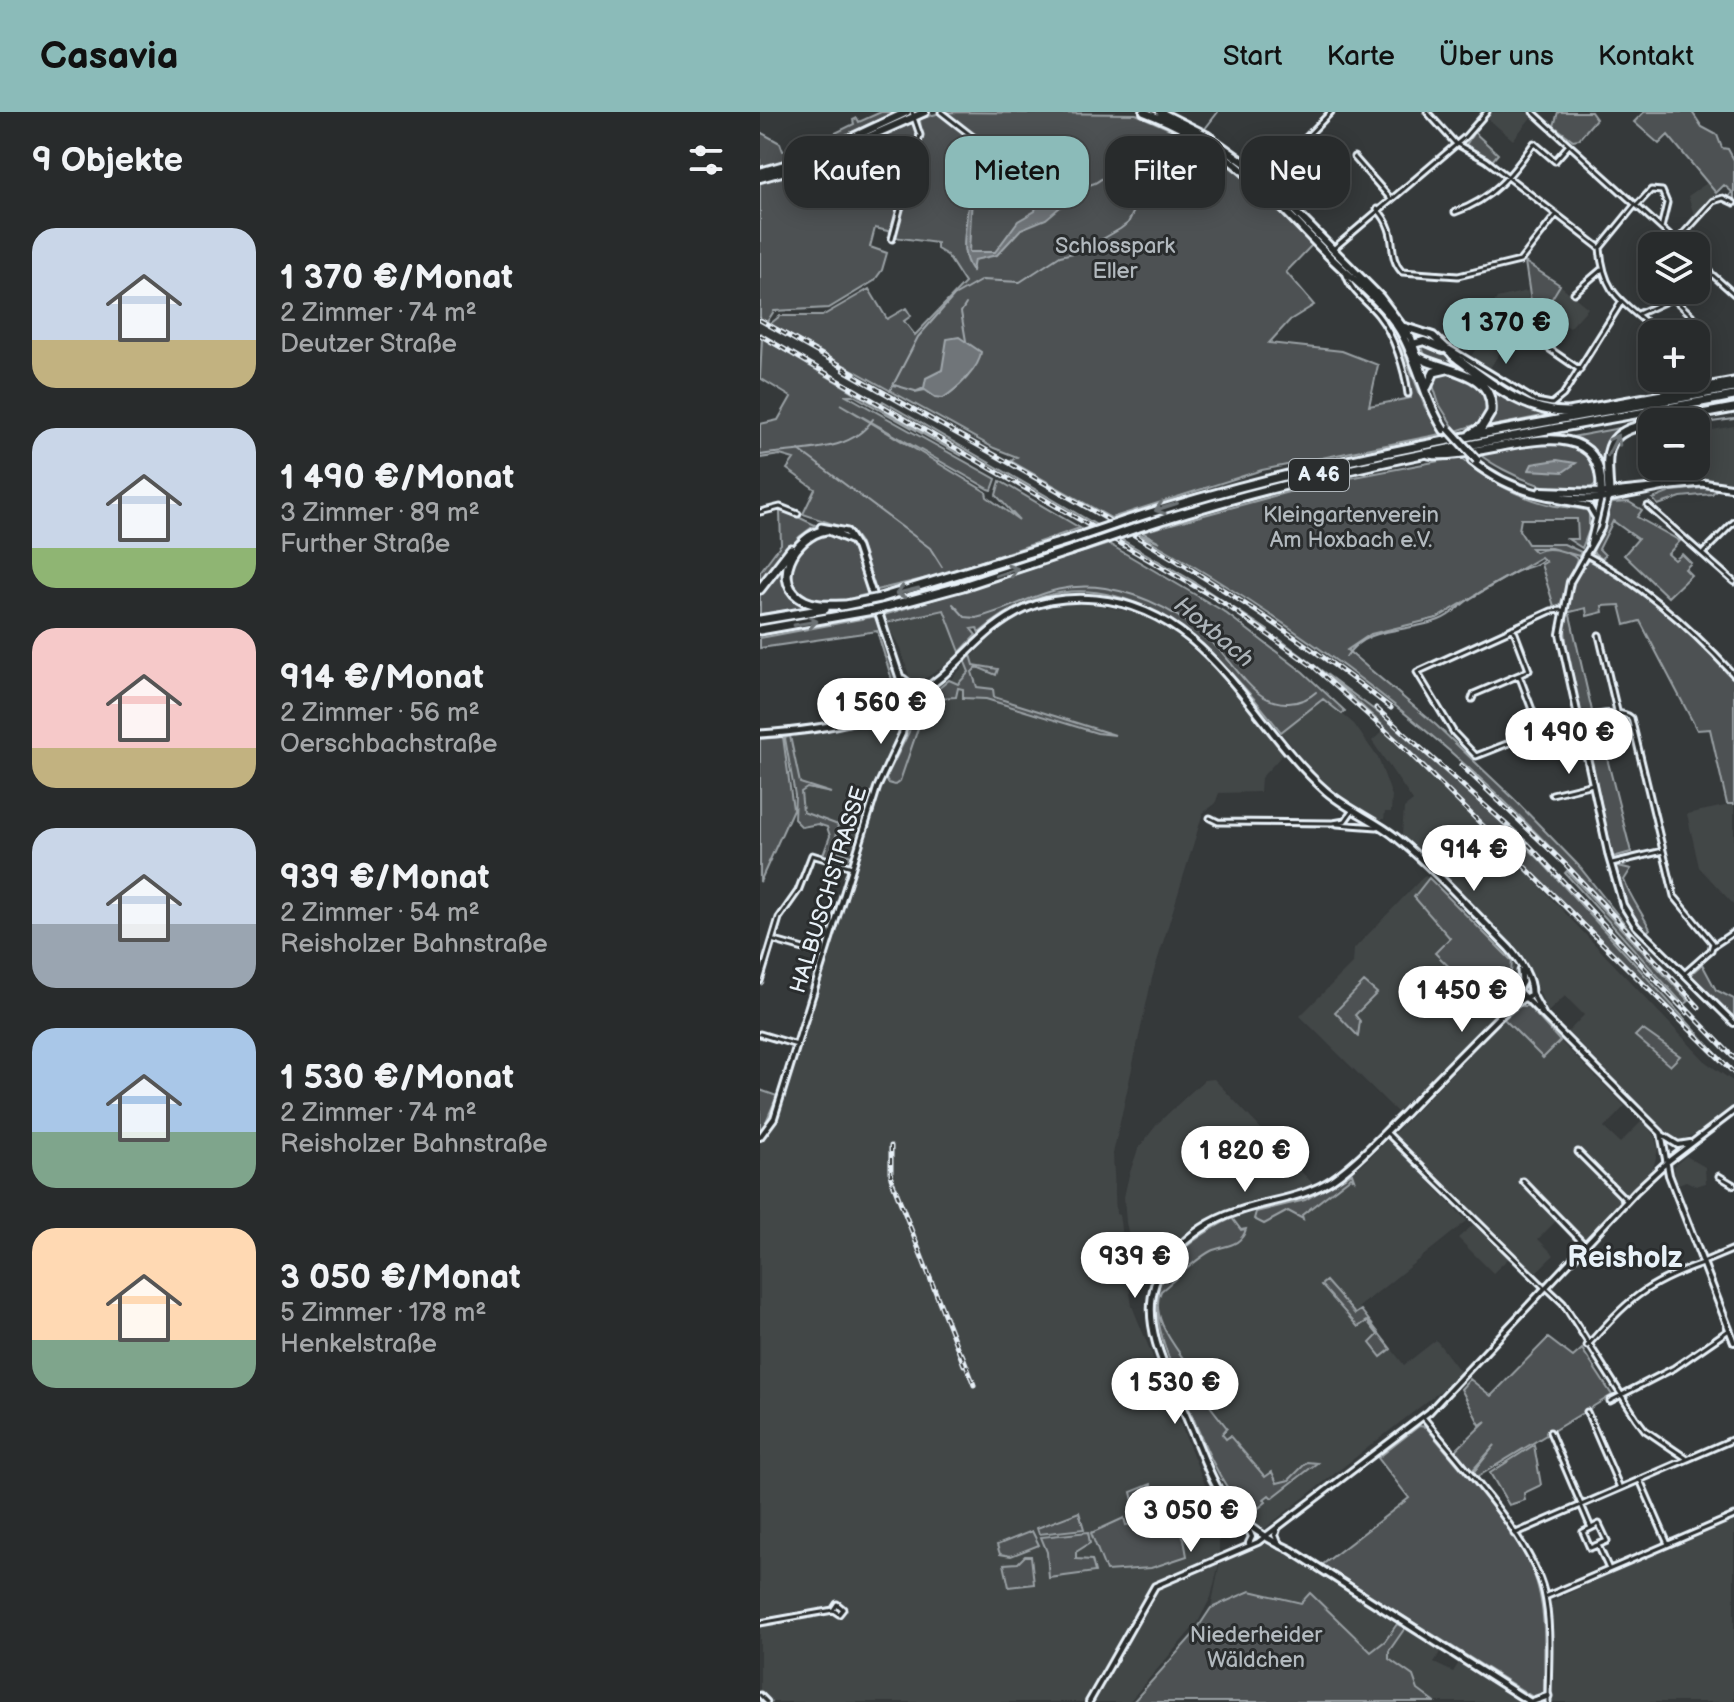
<!DOCTYPE html>
<html lang="de">
<meta charset="utf-8">
<style>
:root{--surface:#282b2c;--page:#303334;--text:#f1f3f6;--muted:#a5a7a9;--line:#444748;--accent:#8bbbb9}
body{margin:0;font-family:"Balsamiq Sans",sans-serif;background:var(--page);color:var(--text);height:100vh;display:flex;flex-direction:column;font-size:30px;white-space:nowrap}
*{box-sizing:border-box;margin:0}
p{font-size:26px;color:var(--muted)}
.icon{flex:none;width:44px;height:44px;fill:none;stroke:currentColor;stroke-width:2;stroke-linecap:round;stroke-linejoin:round}
.map{position:relative;flex:1;overflow:hidden}
.panel{display:flex;flex-direction:column;background:var(--surface);width:760px}
.panel>*{flex:none}
.top-card{position:absolute;left:24px;top:24px;width:760px;height:72px;display:flex;gap:16px}
.buttons{position:absolute;left:878px;top:120px;display:grid;gap:16px}
.buttons a{display:grid;place-items:center;width:72px;height:72px;border-radius:16px;background:var(--surface);box-shadow:0 4px 20px #0003,0 0 0 2px var(--line);font-size:40px}
.price{position:absolute;translate:-50% -68px;padding:0 18px;border-radius:28px;background:#fff;color:#222;font-size:26px;line-height:52px;filter:drop-shadow(0 2px 4px #0008)}
.price::after{content:'';position:absolute;left:50%;top:48px;width:24px;height:18px;margin-left:-12px;background:inherit;clip-path:polygon(0 0,100% 0,50% 100%)}
.price.selected{background:var(--accent);color:#111}
ul{padding:0;list-style:none}
li{display:flex;align-items:center;gap:24px;height:200px;padding:0 32px}
li span{display:grid;place-items:center;flex:none;width:224px;height:160px;border-radius:24px;color:#555}
li>.icon{margin-inline-start:auto}
span .icon{width:96px;height:96px;fill:#fffc;stroke-width:1}
li b{font-size:34px}
h2{display:flex;justify-content:space-between;align-items:center;height:96px;padding:0 32px;font-size:34px}
.tag{padding:0 28px;border-radius:24px;background:var(--surface);box-shadow:0 4px 20px #0003,0 0 0 2px var(--line);font-size:28px;line-height:72px}
.tag.selected{background:var(--accent);color:#111}
header{display:flex;align-items:center;gap:48px;box-sizing:border-box;height:112px;padding:0 40px;background:var(--accent);color:#111}
header strong{font-size:38px}
nav{display:flex;gap:44px;margin-inline-start:auto;font-size:28px}
main{display:flex;flex:1;min-height:0}
.map>svg:first-child{display:block}
</style>
<header>
<strong>Casavia</strong>
<nav><a>Start</a><a>Karte</a><a>Über uns</a><a>Kontakt</a></nav>
</header>
<main>
<section class="panel">
<h2>9 Objekte<svg class="icon" aria-label="filters" viewBox="0 0 24 24"><path d="M4 7h16M4 17h16"/><circle cx="9" cy="7" r="2"/><circle cx="15" cy="17" r="2"/></svg></h2>
<ul>
<li><span style="background:linear-gradient(#c9d6e8 70%,#c2b280 0)"><svg class="icon" aria-label="home" viewBox="0 0 24 24"><path d="M3 11l9-7 9 7M6 9v11h12V9"/></svg></span><div><b>1 370 €/Monat</b><p>2 Zimmer · 74 m²</p><p>Deutzer Straße</p></div></li>
<li><span style="background:linear-gradient(#c9d6e8 75%,#8fb573 0)"><svg class="icon" aria-label="home" viewBox="0 0 24 24"><path d="M3 11l9-7 9 7M6 9v11h12V9"/></svg></span><div><b>1 490 €/Monat</b><p>3 Zimmer · 89 m²</p><p>Further Straße</p></div></li>
<li><span style="background:linear-gradient(#f6c9c9 75%,#c2b280 0)"><svg class="icon" aria-label="home" viewBox="0 0 24 24"><path d="M3 11l9-7 9 7M6 9v11h12V9"/></svg></span><div><b>914 €/Monat</b><p>2 Zimmer · 56 m²</p><p>Oerschbachstraße</p></div></li>
<li><span style="background:linear-gradient(#c9d6e8 60%,#9aa5b1 0)"><svg class="icon" aria-label="home" viewBox="0 0 24 24"><path d="M3 11l9-7 9 7M6 9v11h12V9"/></svg></span><div><b>939 €/Monat</b><p>2 Zimmer · 54 m²</p><p>Reisholzer Bahnstraße</p></div></li>
<li><span style="background:linear-gradient(#a9c7e8 65%,#7fa58c 0)"><svg class="icon" aria-label="home" viewBox="0 0 24 24"><path d="M3 11l9-7 9 7M6 9v11h12V9"/></svg></span><div><b>1 530 €/Monat</b><p>2 Zimmer · 74 m²</p><p>Reisholzer Bahnstraße</p></div></li>
<li><span style="background:linear-gradient(#ffd9b3 70%,#7fa58c 0)"><svg class="icon" aria-label="home" viewBox="0 0 24 24"><path d="M3 11l9-7 9 7M6 9v11h12V9"/></svg></span><div><b>3 050 €/Monat</b><p>5 Zimmer · 178 m²</p><p>Henkelstraße</p></div></li>
</ul>
</section>
<div class="map">
<svg width="974" height="1590" viewBox="0 0 974 1590">
<rect width="100%" height="100%" fill="#35393a"/>
<filter id="ink" filterUnits="userSpaceOnUse"><feTurbulence type="fractalNoise" baseFrequency=".0125" numOctaves="2"/><feDisplacementMap in="SourceGraphic" scale="16" xChannelSelector="R" yChannelSelector="G"/><feConvolveMatrix kernelMatrix="1 2 1 2 8 2 1 2 1" color-interpolation-filters="sRGB"/></filter>
<g filter="url(#ink)">
<path fill="#424647" d="M732 0H767L772 4 753 28 727 6Z
M947 71 956 81 934 103 928 84Z
M800 173 828 196 810 216 785 201Z
M767 179 770 191 784 199 753 241 743 236 730 256 711 244 743 198 734 191 737 186Z
M974 314V373L953 368 918 370 915 354H936V321Z
M303 492H333L381 502 409 517 463 564 525 640 501 666 500 680 459 681 455 692 443 701 392 866 353 1042 356 1102 359 1103 372 1194 459 1407V1451L451 1485 438 1510 369 1590H7L0 1582V1512L31 1504 48 1505 49 1497 0 1506V1027L15 1010 96 755 64 744 70 724 67 715 58 712 42 715 34 707 35 683 24 623 74 616 132 600 140 608 152 605 153 598 184 575 239 516 271 499Z
M184 497 200 543 156 573 151 569 140 536 126 511Z
M563 586 594 612 618 646 632 684 631 700H625L624 707H618L576 682 553 661 521 620Z
M625 617 736 728 947 951 974 970V993L969 998 942 1019 917 1030 808 920 824 903 805 884 788 900 764 845 642 722 644 696 653 689 612 629Z
M974 692V793L939 755 927 702Z
M665 763 753 850 758 865 747 889 637 1000 540 904 593 851 594 837Z
M744 907 782 946 800 929 865 994 844 1016 860 1031 883 1008 895 1025 898 1038 894 1053 862 1092 823 1129 760 1069 798 1107 778 1127 794 1143 774 1162 634 1022Z
M454 967 554 1073 530 1082 474 1094 437 1112 409 1136 389 1167 373 1143 366 1111 364 1085 369 1063 378 1037 398 1011 444 968Z
M628 1027 707 1109 599 1195 644 1253 676 1228 702 1262 504 1417 495 1411 467 1376 448 1340 401 1229 394 1194 400 1170 419 1143 445 1120 472 1106 535 1092 561 1082 605 1050Z
M926 1044 945 1055 946 1071 936 1074 926 1069 916 1073 914 1054Z
M713 1113 750 1145 733 1161 698 1126Z
M974 1407V1590H793L790 1491 851 1460Z
M502 1430 537 1443 637 1507 625 1529 611 1540 550 1482 541 1491 490 1479 451 1496 461 1446Z
M645 1516 681 1538 674 1551 693 1560 700 1549 763 1590H660L619 1548Z"/>
<path fill="#4d5152" stroke="#9aa1a5" stroke-width="2" d="M121 0H135L47 41 0 56V20L20 31 23 39 45 36 94 12 93 8 97 6 99 10Z
M183 0 376 2 430 26 471 52 552 133 526 160 554 193 530 208 509 231 582 239 618 253 609 294 651 286V276L624 208 595 174 635 219 665 295 681 322 502 358 351 406 251 349 257 345 234 336 10 212 20 204H62L109 177 127 207 146 196 151 204 144 209 155 223 205 171 187 143 177 137V131L134 125 161 20 160 7Z
M798 0H831L836 7 819 27 813 28 794 14Z
M884 0H932L942 15 957 23 962 36 968 37 974 48V90L968 86 972 80 964 73 956 81 908 23 899 32 874 10Z
M149 12H153L157 24 132 120 115 116 110 135 127 141 122 158 114 169 69 196 14 199 7 210 0 206V71L44 59Z
M714 20 738 42 732 49 706 33Z
M765 150 800 173 785 198 771 190Z
M2 226 202 344 93 283H86L236 367 232 378 229 377 80 292 226 380 227 385 259 408 236 383 240 369 320 416 184 462 116 478 100 430 91 418 43 402 55 377 27 357 34 347 20 343 0 346V312L18 308 31 285 0 266Z
M661 232 681 238 717 265 787 303 722 316 729 310 727 276 666 247Z
M691 259 724 277 729 297 721 311 696 319 679 292 672 270 676 263Z
M123 289 433 469 509 519 153 311 120 292Z
M860 316 847 334 844 371C842 344 833 337 812 325Z
M793 330C822 334 832 342 837 371 813 395 741 360 719 342Z
M700 345C726 368 758 385 791 393 804 396 817 395 829 399V418L822 436 808 427H818L817 407H761L759 418 768 432H804L821 440 819 444 791 436H771L775 440C788 434 806 438 817 447L800 493 794 494 781 452 786 450 781 445 677 506 611 522 587 538 676 613 754 687 818 753 869 817C821 767 774 716 723 669 618 572 501 491 377 421L400 430 382 420 558 372Z
M943 376 957 377 952 382 921 385 898 393 893 387 913 379Z
M869 390 882 398 877 405 920 429 908 442 915 448 922 442 931 451 925 457 931 463 908 485 864 443 878 427 853 409 839 437 845 443 842 447 833 440 852 391Z
M23 398 55 413 39 425 0 474V460L21 432 20 400Z
M49 420 39 431 26 468 51 495 0 502V479Z
M65 420 91 433 109 482C93 485 67 495 52 490 24 480 26 443 48 428 52 424 60 422 65 420Z
M349 432 463 499 543 560 585 599 582 602 563 587 521 620C447 524 339 419 219 521L217 516 211 517 216 523 200 540 184 498 126 511 124 503Z
M828 448C885 479 930 520 974 567V692H967L950 617 937 618 880 509 865 513 860 493 842 494 843 500 827 504 826 496 806 501 815 467Z
M810 503 832 599 821 601 807 541 804 504Z
M117 504 142 582 136 591 103 602 97 600 98 594 103 599 134 590 136 581 117 519 0 536V526Z
M518 526 641 618 704 674 780 748 953 938 616 607 576 570Z
M211 543 214 553 238 557 236 563 217 555 212 560 217 575 233 577 234 585 355 623 337 621 226 587 203 586V577L198 576 196 585 177 586 165 596 140 669 135 673 128 671 126 666 149 620 153 598 189 568 198 572 209 560 205 550Z
M837 607 871 740 853 745 823 611Z
M30 624 40 671 71 681 47 676 41 680 43 700 78 713 74 738 91 744 89 751 63 743 70 724 67 715 58 712 42 715 34 707 35 683 25 626Z
M23 625 33 697 0 770V627Z
M854 753 871 757 864 768C871 787 882 800 890 817L886 821 867 795Z
M807 759 929 889 924 893 805 761Z
M669 766 752 849 749 885 741 892 737 876 732 889 721 877 716 881 675 841 690 826 654 785Z
M942 852 956 878 974 887V905L930 863Z
M604 870 617 881 595 903 600 909 598 924 575 900Z
M758 894H768L800 929 783 946 744 907Z
M882 917 920 944 910 954 875 924Z
M0 978 17 984 3 1017 0 1016Z
M592 1061 594 1067 591 1065 542 1103 543 1107 528 1099 504 1112 494 1107 496 1100 545 1088Z
M472 1106 481 1118 486 1117C481 1135 465 1133 451 1139 434 1148 417 1166 401 1179 389 1203 414 1233 425 1249L419 1254 467 1316 462 1322 466 1327 470 1324 505 1365 512 1360 517 1371 529 1368 547 1350 557 1351 512 1386 509 1383 504 1387 506 1390 495 1399 484 1386 478 1390C453 1359 441 1323 425 1287 389 1199 372 1156 472 1106Z
M566 1169 595 1202 601 1198 631 1237 621 1245 610 1231 618 1223 607 1209 598 1215 561 1173Z
M788 1226 813 1245 822 1237 852 1283 717 1365 713 1361 735 1333 712 1359 695 1339 726 1309 720 1313 701 1277 710 1267 731 1284Z
M659 1314 666 1315C699 1356 766 1426 778 1475 787 1509 784 1545 784 1580L780 1586 773 1585 562 1453 649 1386 618 1346Z
M774 1333 781 1373 764 1381 765 1388 749 1393 730 1361Z
M391 1372 396 1394 410 1392 424 1427 427 1444 391 1456 346 1459 331 1421 364 1406 366 1413 378 1411 371 1380Z
M319 1400 324 1417 279 1422 277 1416Z
M272 1419 279 1433 251 1444 240 1442 237 1433Z
M328 1420 330 1431 316 1440V1447L332 1448 335 1460 289 1466 287 1440 281 1425Z
M265 1444H271L274 1472 249 1475 244 1452 258 1451Z
M490 1479 541 1491 550 1481 611 1540 625 1529 637 1512 645 1516 629 1539V1547L653 1564 658 1578 674 1590H373L433 1523 451 1496Z"/>
<path fill="#707579" stroke="#a0a7ac" stroke-width="2" fill-rule="evenodd" d="M279 37 319 45 329 66 328 78 305 91 286 107 261 117 237 143 214 148 212 159C201 143 204 129 206 111 211 58 222 39 279 37ZM281 43 315 49 321 57 320 73 302 86H291L276 58 275 46ZM258 48C277 52 279 83 275 99L258 109 235 140H209L212 84 230 57Z
M199 225 221 240C220 256 196 278 183 286L175 285 165 278 155 280 164 276 166 266 182 258 187 227Z
M797 348 816 351 803 360 769 358 772 352Z"/>
<g fill="none" stroke-linecap="round" stroke-linejoin="round">
<path stroke="#a0a7ac" stroke-width="2" d="M444 18 458 0
M329 73C347 69 351 50 367 43
M206 192 201 200 206 229
M134 273 155 279
M130 279 158 225 194 184 222 168 260 170 300 144 322 139 360 117 368 111 389 68 434 28
M936 312 974 307
M39 338 170 436 182 455
M0 343C37 336 90 343 113 307
M193 492 205 505 216 506C264 494 291 468 345 476 388 483 427 506 458 536 473 552 486 574 504 585 520 594 542 593 556 580
M586 545C605 513 647 521 679 508 693 503 701 492 714 484 727 476 743 467 756 460 767 454 774 456 783 448"/>
<defs>
<path id="minor" d="M181 0 217 28 239 32
M667 0 695 31 726 48 840 136
M773 0 921 134
M594 45 630 86
M504 69 571 0
M875 93 840 136C844 187 865 189 899 222
M877 93 891 78 902 79 907 91 901 116
M617 97C641 123 625 142 642 160L698 164 760 149 796 103
M695 100C732 88 752 62 774 31L795 49 809 33
M132 127 160 23 152 0
M917 129 953 89 963 86 974 91
M572 138 705 25 727 0
M936 148 974 182
M586 163C592 181 607 189 618 203 634 223 645 257 648 282
M814 181 841 158
M878 202 913 186 941 212
M771 224 820 258
M689 236 776 289 792 292 803 283 862 189
M888 394 974 470
M0 400 20 395 38 402
M944 440 974 410
M825 442C882 472 931 516 974 563
M802 498 791 499 657 560 694 621 716 644C744 634 850 586 871 606L914 784 953 831 951 838 924 862
M753 516 769 558 759 563 780 619
M839 523 857 599
M712 587 714 582 759 563
M792 682 833 672
M450 706 458 710 573 711 585 709 592 699
M577 712 617 715
M852 751 903 739
M15 829 65 843
M953 834 974 820
M0 869 19 806 38 779 52 743 92 755
M0 922 37 933
M626 1020 785 1176
M818 1040 867 1089
M959 1064 974 1073
M763 1069 824 1132
M943 1150 974 1137
M786 1175 803 1191 876 1306 885 1318 926 1346
M827 1234C868 1188 884 1172 942 1152
M850 1289 914 1256 969 1218
M827 1300 860 1376
M663 1305C699 1350 771 1426 784 1480 792 1514 788 1555 788 1590
M790 1320 831 1416
M880 1368 908 1432
M839 1412 847 1429 830 1436 823 1420Z
M754 1422 974 1327
M838 1433 848 1455
M785 1485 974 1404
M0 1511 73 1498 79 1502 83 1497 77 1492 73 1498
M0 1583 7 1590"/>
<path id="tertiary" d="M848 386 841 416 810 470 800 522 849 745 863 793 876 814 974 911
M798 388 829 394 836 406
M830 432 841 386
M131 597 140 601 145 611
M772 882 783 902
M766 886 901 1021 909 1063 974 1230
M902 1023 918 1033 930 1031
M0 1025 14 1006 117 676 142 622 148 591
M488 1416 492 1425 489 1431
M517 1417 515 1423 519 1433
M329 1590 395 1474 498 1430 669 1300 876 1079 906 1051 974 999"/>
<path id="secondary" d="M841 381 942 371 974 376
M848 386 910 374
M61 415 87 420 97 436 148 590
M66 418 90 428
M143 567 154 576H168
M0 622C64 618 131 608 181 565 210 540 229 513 265 497 287 487 312 485 336 487 450 497 491 613 566 679 588 698 615 708 637 726 677 759 712 799 749 836 760 848 772 867 771 883L765 886 757 878
M763 886 742 902C709 935 676 968 644 1002 621 1024 599 1049 573 1067 543 1087 509 1088 476 1100 451 1108 429 1123 411 1143 367 1196 407 1257 429 1311 457 1377 462 1407 531 1438L770 1590
M749 893 762 870 761 859
M771 1590 788 1584"/>
<path id="primary" d="M384 0C467 31 509 83 569 144 593 168 622 189 640 219 658 250 664 287 684 318
M400 0 446 23 492 56 620 185 651 226 667 275
M0 60 46 47 147 0
M0 66 43 54 165 0
M645 215 673 224 693 243
M653 232 664 229 683 237
M712 349C752 381 798 391 848 386L849 379
M781 379 841 381"/>
<path id="motorway" d="M650 239C673 261 735 254 731 300L722 315 711 322
M693 243C727 269 764 301 809 300L974 270
M667 275 674 260 687 257
M898 310 974 296
M669 342C723 351 845 284 841 381
M849 379C846 336 844 320 892 311
M365 409C563 344 769 314 974 276
M376 416C571 352 773 321 974 284
M66 418C35 423 8 471 45 489 57 495 71 493 84 493
M0 477 31 437
M120 486 312 427
M81 494 110 488
M122 496 203 474 324 434
M0 508 65 497
M0 518 113 498"/>
</defs>
<use href="#minor" stroke="#e8f1f8" stroke-width="9"/>
<use href="#tertiary" stroke="#e8f1f8" stroke-width="10"/>
<use href="#secondary" stroke="#e8f1f8" stroke-width="11"/>
<use href="#primary" stroke="#e8f1f8" stroke-width="12"/>
<use href="#motorway" stroke="#e8f1f8" stroke-width="13"/>
<use href="#minor" stroke="#2a2d2e" stroke-width="3"/>
<use href="#tertiary" stroke="#2a2d2e" stroke-width="4"/>
<use href="#secondary" stroke="#2a2d2e" stroke-width="5"/>
<use href="#primary" stroke="#2a2d2e" stroke-width="6"/>
<use href="#motorway" stroke="#2a2d2e" stroke-width="7"/>
<path stroke="#e8f1f8" stroke-width="2" d="M0 1589 1 1590"/>
<defs>
<path id="rail" d="M0 208 94 261
M0 223 462 490 554 555 636 628 974 961
M84 258C270 364 462 463 631 596
M616 596 767 731 927 901
M701 653 807 754 939 895
M921 891 974 946
M131 1034V1066L204 1253
M202 1242 214 1273"/>
</defs>
<use href="#rail" stroke="#e8f1f8" stroke-width="5"/>
<use href="#rail" stroke="#2a2d2e" stroke-width="2" stroke-dasharray="6" stroke-linecap="butt"/>
<defs>
<path id="primary-bridge" d="M689 317 717 348"/>
<path id="motorway-bridge" d="M312 427 365 409
M324 434 376 416
M110 488 120 486
M113 498 122 496"/>
</defs>
<use href="#primary-bridge" stroke="#e8f1f8" stroke-width="12" stroke-linecap="butt"/>
<use href="#motorway-bridge" stroke="#e8f1f8" stroke-width="13" stroke-linecap="butt"/>
<use href="#primary-bridge" stroke="#2a2d2e" stroke-width="6"/>
<use href="#motorway-bridge" stroke="#2a2d2e" stroke-width="7"/>
</g>
<defs><path id="oneway-shaft" d="M-6 0H5M1.5-3L5.5 0L1.5 3" fill="none" stroke-width="1.6" stroke-linecap="round" stroke-linejoin="round" transform="scale(2)"/></defs>
<g stroke="#6c7275">
<use href="#oneway-shaft" transform="translate(853 333) rotate(-63)"/>
<use href="#oneway-shaft" transform="translate(406 395) rotate(162)"/>
<use href="#oneway-shaft" transform="translate(247 460) rotate(-18)"/>
<use href="#oneway-shaft" transform="translate(147 479) rotate(166)"/>
<use href="#oneway-shaft" transform="translate(46 511) rotate(-10)"/>
</g>
</g>
<g text-anchor="middle" dominant-baseline="central" stroke-width="6" stroke-linejoin="round" paint-order="stroke">
<rect fill="#2a2d2e" stroke="#afb6bb" stroke-width="2" x="529" y="347" width="60" height="32" rx="6"/>
<g font-size="20" font-weight="bold" fill="#e8f1f8">
<text x="559" y="363">A 46</text>
</g>
<g font-size="22" fill="#b2b9be" stroke="#2a2d2e">
<text x="355" y="134">Schlosspark<tspan x="355" dy="25">Eller</tspan></text>
<text x="591" y="403">Kleingartenverein<tspan x="591" dy="25">Am Hoxbach e.V.</tspan></text>
<text x="496" y="1523">Niederheider<tspan x="496" dy="25">Wäldchen</tspan></text>
</g>
<g font-size="22" fill="#e8f1f8" stroke="#2a2d2e">
<text transform="translate(69 778) rotate(-73)">HALBUSCHSTRASSE</text>
</g>
<g font-size="24" font-style="italic" fill="#acb3b8" stroke="#2a2d2e">
<text transform="translate(454 520) rotate(40)">Hoxbach</text>
</g>
<g font-size="30" font-weight="bold" fill="#e8f1f8" stroke="#2a2d2e">
<text x="865" y="1146">Reisholz</text>
</g>
</g>
</svg>
<div class="buttons">
<a><svg class="icon" aria-label="layers" viewBox="0 0 24 24"><path d="M12 4l9 5-9 5-9-5zM3 14l9 5 9-5"/></svg></a>
<a>+</a>
<a>−</a>
</div>
<b class="price selected" style="left:746px;top:254px">1 370 €</b>
<b class="price" style="left:121px;top:634px">1 560 €</b>
<b class="price" style="left:809px;top:664px">1 490 €</b>
<b class="price" style="left:714px;top:781px">914 €</b>
<b class="price" style="left:702px;top:922px">1 450 €</b>
<b class="price" style="left:485px;top:1082px">1 820 €</b>
<b class="price" style="left:375px;top:1188px">939 €</b>
<b class="price" style="left:415px;top:1314px">1 530 €</b>
<b class="price" style="left:431px;top:1442px">3 050 €</b>
<div class="top-card">
<a class="tag">Kaufen</a>
<a class="tag selected">Mieten</a>
<a class="tag">Filter</a>
<a class="tag">Neu</a>
</div>
</div>
</main>
